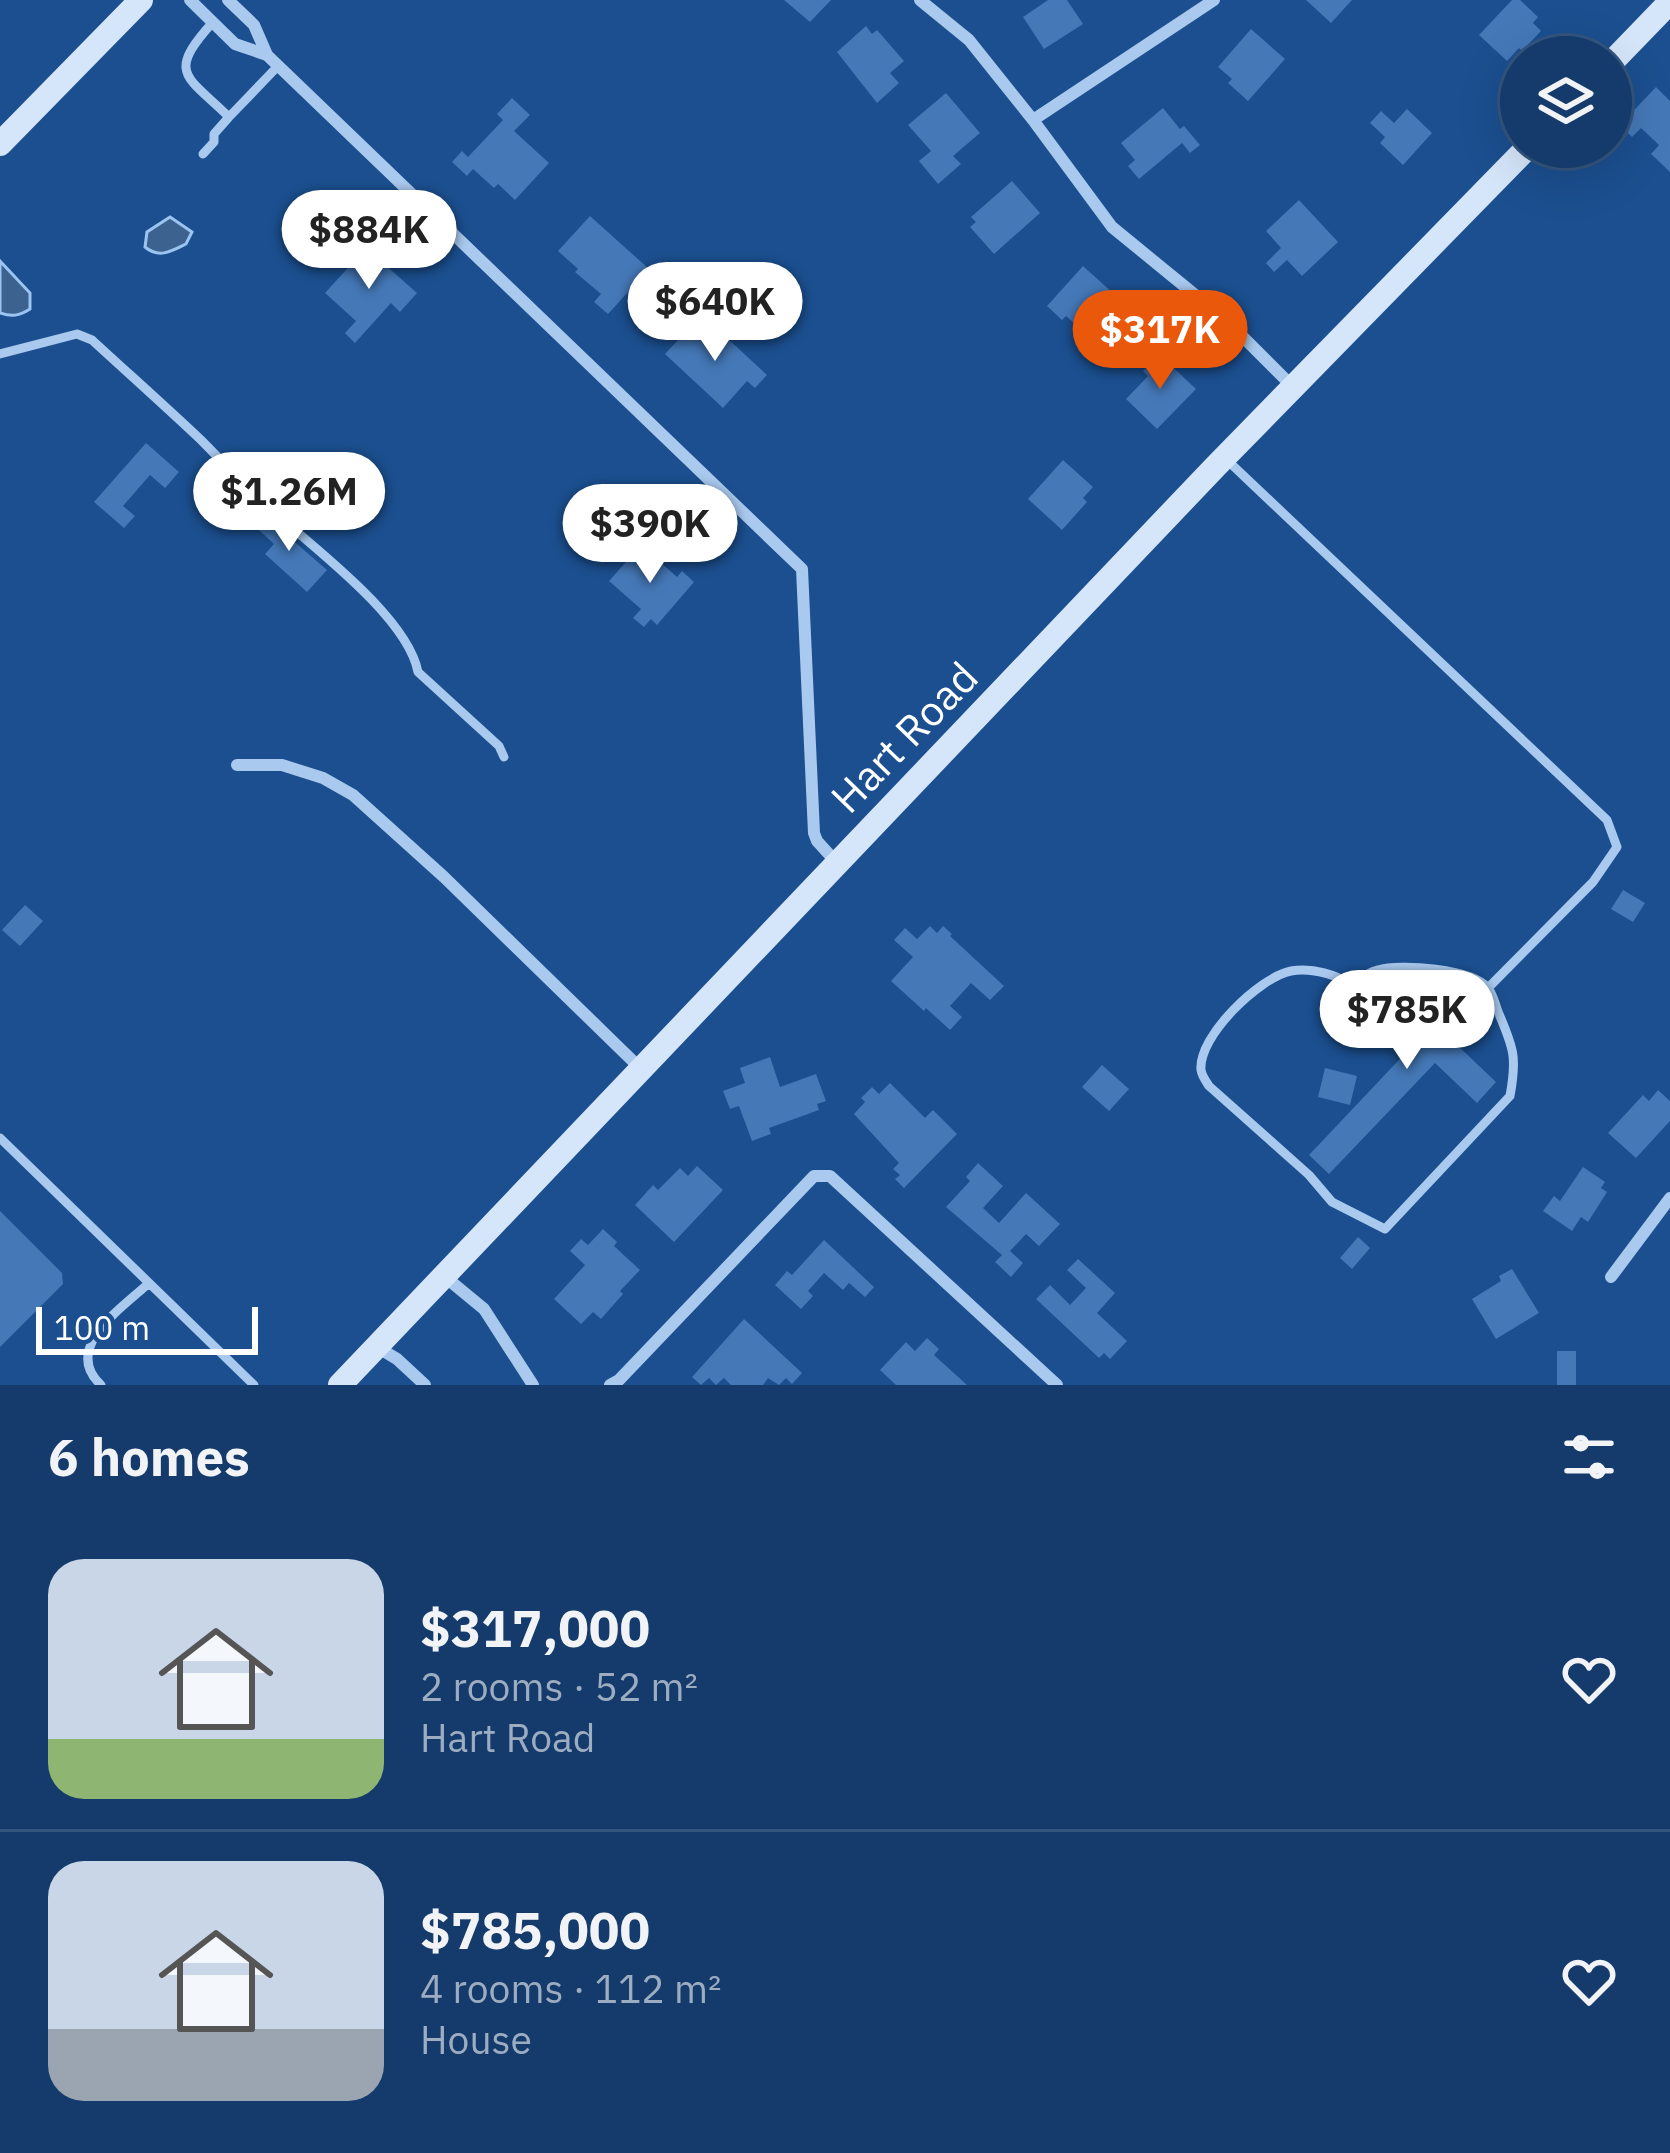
<!DOCTYPE html>
<meta charset="utf-8">
<style>
:root{--surface:#143b6b;--page:#1d4271;--text:#f1f3f6;--muted:#9dadc1;--line:#33557e;--accent:#ea580c}
body{margin:0;font-family:"IBM Plex Sans",sans-serif;background:var(--page);color:var(--text);height:100vh;display:flex;flex-direction:column;font-size:45px;white-space:nowrap}
*{box-sizing:border-box;margin:0}
p{font-size:39px;color:var(--muted)}
.icon{flex:none;width:66px;height:66px;fill:none;stroke:currentColor;stroke-width:2;stroke-linecap:round;stroke-linejoin:round}
.map{position:relative;height:1385px;overflow:hidden}
.drawer{display:flex;flex-direction:column;background:var(--surface);flex:1}
.drawer>*{flex:none}
.buttons{position:absolute;left:1500px;top:36px;display:grid;gap:24px}
.buttons a{display:grid;place-items:center;width:132px;height:132px;border-radius:50%;background:var(--surface);box-shadow:0 12px 48px #0002,0 0 0 3px var(--line);font-size:60px}
.scale{position:absolute;left:36px;bottom:30px;width:222px;box-sizing:border-box;padding-left:12px;border:6px solid #fff;border-top:0;font-size:33px;line-height:42px;white-space:nowrap;color:#fff;-webkit-text-stroke:9px #1b4f8f;paint-order:stroke}
.price{position:absolute;translate:-50% -102px;padding:0 27px;border-radius:42px;background:#fff;color:#222;font-size:39px;line-height:78px;filter:drop-shadow(0 3px 6px #0008)}
.price::after{content:'';position:absolute;left:50%;top:72px;width:36px;height:27px;margin-left:-18px;background:inherit;clip-path:polygon(0 0,100% 0,50% 100%)}
.price.active{background:var(--accent);color:#fff}
ul{padding:0;list-style:none}
li{display:flex;align-items:center;gap:36px;height:300px;padding:0 48px}
li+li{border-top:3px solid var(--line)}
li span{display:grid;place-items:center;flex:none;width:336px;height:240px;border-radius:36px;color:#555}
li>.icon{margin-inline-start:auto}
span .icon{width:144px;height:144px;fill:#fffc;stroke-width:1}
li b{font-size:51px}
h2{display:flex;justify-content:space-between;align-items:center;height:144px;padding:0 48px;font-size:51px}
.map>svg:first-child{display:block}
</style>
<div class="map">
<svg width="1670" height="1385" viewBox="0 0 1670 1385">
<rect width="100%" height="100%" fill="#1b4f8f"/>
<path fill="#3c6290" stroke="#9cc4f0" stroke-width="3" d="M170 217 192 232 186 244C172 251 159 259 145 247L147 232Z
M0 261 30 293V309C19 316 12 317 0 313Z"/>
<path fill="#4478b7" d="M784 0H831L810 22Z
M1048 0H1067L1083 24 1044 49 1023 17Z
M1306 0H1352L1331 23Z
M1512 0H1520L1538 17 1533 23 1541 31 1522 51 1519 48 1507 61 1479 35Z
M866 26 872 34 877 30 904 61 890 73 899 83 877 103 837 52Z
M1251 29 1285 59 1248 101 1228 83 1232 79 1218 67Z
M1656 87 1670 101V172L1651 154 1659 145 1641 128 1632 137 1620 125Z
M946 93 980 133 953 156 961 164 938 184 919 161 931 151 908 125Z
M512 98 530 115 514 131 549 163 515 200 498 184 494 188 473 169 467 176 452 162 462 151 468 157 503 120 497 114Z
M1163 108 1180 129 1184 126 1200 145 1190 153 1182 143 1139 179 1128 166 1135 160 1121 143Z
M1407 109 1432 133 1403 165 1380 143 1385 137 1370 123 1381 111 1394 123Z
M1012 181 1040 213 994 254 970 227 976 222 971 217Z
M1299 200 1338 242 1302 276 1287 260 1274 272 1266 263 1281 248 1266 231Z
M590 216 649 269 608 314 594 302 601 294 575 272 578 269 558 251Z
M366 248 417 293 400 312 391 303 355 343 345 333 356 321 325 293Z
M1083 266 1114 294 1082 330 1066 316 1062 320 1047 306Z
M711 323 767 375 755 388 747 381 723 408 665 354 689 328 699 336Z
M1159 354 1196 389 1157 429 1126 399 1148 376 1143 371Z
M146 443 179 472 165 488 150 475 123 506 135 516 124 528 94 502Z
M1063 460 1093 487 1083 498 1087 502 1062 530 1028 499Z
M258 510 327 570 307 592 265 554 274 544 249 521Z
M641 545 677 577 682 571 694 582 657 625 651 619 644 627 633 618 641 609 609 581Z
M1623 890 1645 903 1633 922 1611 909Z
M25 905 43 921 20 946 2 930Z
M930 926 937 933 943 926 952 934 950 936 1004 986 990 1000 971 983 950 1006 962 1017 950 1030 926 1008 924 1011 891 981 913 957 894 940 905 928 917 939Z
M1395 985 1436 1024 1454 1004 1474 1024 1456 1044 1496 1082 1477 1103 1435 1063 1329 1174 1309 1155 1414 1044 1374 1006Z
M770 1057 780 1087 816 1074 826 1101 817 1104 819 1110 769 1128 771 1134 752 1141 739 1106 730 1109 723 1091 745 1083 740 1068Z
M1102 1065 1129 1089 1109 1111 1082 1087Z
M1325 1068 1357 1076 1350 1105 1318 1097Z
M890 1083 925 1118 933 1110 957 1134 904 1188 895 1179 900 1175 893 1169 899 1163 854 1114 865 1102 861 1098 872 1087 879 1094Z
M1658 1090 1670 1101V1121L1636 1158 1608 1133 1643 1095 1649 1101Z
M978 1163 1003 1186 983 1208 999 1223 1026 1193 1060 1224 1039 1246 1026 1234 1010 1251 1023 1263 1011 1277 995 1262 1002 1255 946 1207 970 1181 966 1177Z
M697 1166 723 1190 674 1242 635 1205 653 1185 658 1190 680 1168 688 1176Z
M1583 1167 1605 1182 1601 1188 1607 1192 1588 1222 1581 1217 1572 1231 1543 1211 1554 1196 1560 1201Z
M0 1211 62 1273 63 1284 0 1347Z
M603 1229 617 1242 614 1246 640 1270 620 1291 623 1294 601 1319 593 1312 581 1324 554 1299 585 1265 570 1251 581 1239 588 1245Z
M1358 1237 1370 1248 1352 1269 1340 1258Z
M824 1240 874 1287 865 1297 849 1283 843 1290 824 1273 808 1291 813 1296 801 1309 775 1285 787 1271 792 1275Z
M1078 1259 1115 1293 1097 1313 1127 1341 1110 1359 1104 1353 1099 1358 1036 1299 1050 1285 1070 1305 1086 1288 1067 1270Z
M1512 1269 1539 1313 1496 1339 1472 1299 1501 1281 1499 1276Z
M744 1319 802 1373 792 1384 786 1378 779 1385 768 1378 763 1385H731L724 1378 716 1385 709 1378 701 1385 692 1377Z
M927 1338 939 1349 934 1355 967 1385H896L880 1370 906 1342 915 1351Z
M1557 1351H1576V1385H1557Z"/>
<g fill="none" stroke-linecap="round" stroke-linejoin="round">
<path stroke="#a9c9ee" stroke-width="9" d="M213 22C166 74 186 75 229 117L278 66
M203 154 214 142V134L229 117
M0 354 77 334 92 340C129 374 165 406 201 440 220 459 239 480 259 499 303 540 407 614 418 672L499 746 504 757
M1228 461 1607 820 1617 847 1593 882 1488 988
M1354 985C1335 975 1314 967 1291 971 1260 977 1198 1036 1201 1070 1202 1076 1205 1080 1209 1086L1309 1175 1332 1202 1385 1229 1510 1096C1517 1058 1514 1049 1499 1014 1496 1007 1493 994 1488 988 1473 969 1400 963 1378 970 1368 972 1361 978 1354 985 1352 1009 1367 1018 1382 1035
M0 1138 254 1385
M101 1385C61 1348 122 1308 149 1283"/>
<path stroke="#a9c9ee" stroke-width="12" d="M190 0 235 44 267 55
M228 0 254 25 267 55 802 569 814 833 817 841 837 863
M920 0 969 40 1033 120 1112 227 1227 321 1293 387
M1033 120 1214 0
M237 765H282L323 778 353 795 444 877 641 1069
M444 1276 484 1309 533 1385
M1611 1277 1670 1198
M377 1347 397 1359 425 1385
M610 1385 619 1380 814 1176H830L1057 1385"/>
<path stroke="#d6e6fa" stroke-width="24" d="M1611 63 1670 2
M0 144 141 0
M340 1385 1215 467 1528 147"/>
</g>
<g text-anchor="middle" dominant-baseline="central" stroke-width="9" stroke-linejoin="round" paint-order="stroke">
<g font-size="42" fill="#fff" stroke="#1b4f8f">
<text transform="translate(904 737) rotate(-46)">Hart Road</text>
</g>
</g>
</svg>
<div class="buttons">
<a><svg class="icon" aria-label="layers" viewBox="0 0 24 24"><path d="M12 4l9 5-9 5-9-5zM3 14l9 5 9-5"/></svg></a>
</div>
<div class="scale">100 m</div>
<b class="price" style="left:369px;top:292px">$884K</b>
<b class="price" style="left:715px;top:364px">$640K</b>
<b class="price active" style="left:1160px;top:392px">$317K</b>
<b class="price" style="left:289px;top:554px">$1.26M</b>
<b class="price" style="left:650px;top:586px">$390K</b>
<b class="price" style="left:1407px;top:1072px">$785K</b>
</div>
<section class="drawer">
<h2>6 homes<svg class="icon" aria-label="filters" viewBox="0 0 24 24"><path d="M4 7h16M4 17h16"/><circle cx="9" cy="7" r="2"/><circle cx="15" cy="17" r="2"/></svg></h2>
<ul>
<li><span style="background:linear-gradient(#c9d6e8 75%,#8fb573 0)"><svg class="icon" aria-label="home" viewBox="0 0 24 24"><path d="M3 11l9-7 9 7M6 9v11h12V9"/></svg></span><div><b>$317,000</b><p>2 rooms · 52 m²</p><p>Hart Road</p></div><svg class="icon" aria-label="heart" viewBox="0 0 24 24"><path d="M12 20l-8-8c-3-5 5-10 8-4 3-6 11-1 8 4z"/></svg></li>
<li><span style="background:linear-gradient(#c9d6e8 70%,#9aa5b1 0)"><svg class="icon" aria-label="home" viewBox="0 0 24 24"><path d="M3 11l9-7 9 7M6 9v11h12V9"/></svg></span><div><b>$785,000</b><p>4 rooms · 112 m²</p><p>House</p></div><svg class="icon" aria-label="heart" viewBox="0 0 24 24"><path d="M12 20l-8-8c-3-5 5-10 8-4 3-6 11-1 8 4z"/></svg></li>
</ul>
</section>
